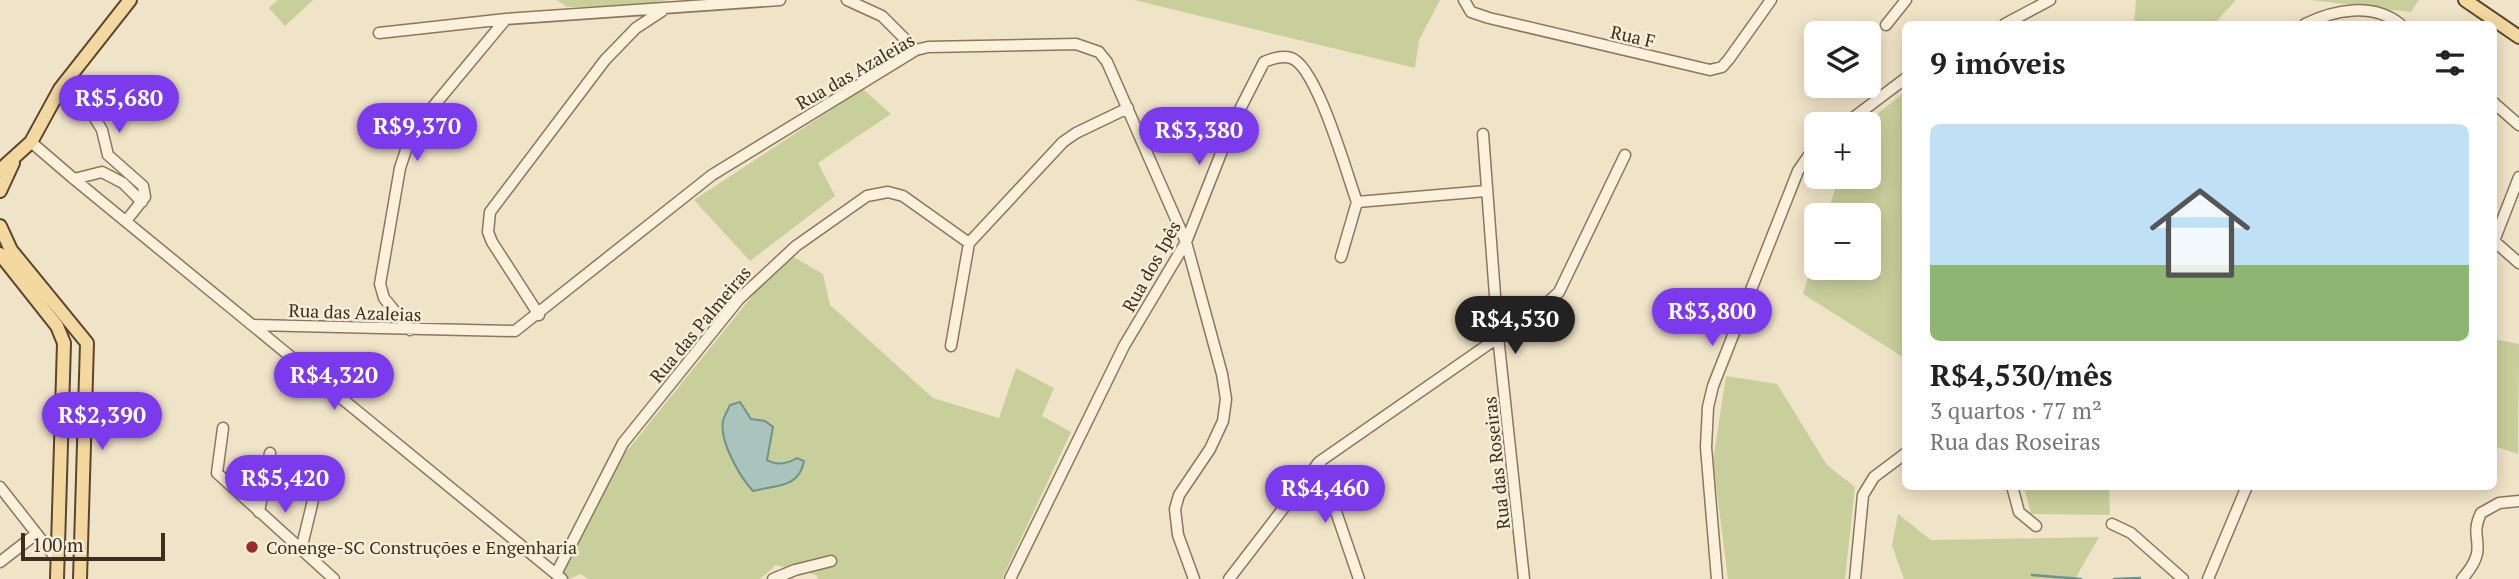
<!DOCTYPE html>
<html lang="pt">
<meta charset="utf-8">
<style>
:root{--surface:#fff;--page:#f6f6f6;--text:#222;--muted:#767676;--line:#e0e0e0;--accent:#7c3aed}
body{margin:0;font-family:"PT Serif",serif;background:var(--page);color:var(--text);height:100vh;display:flex;flex-direction:column;font-size:26px;white-space:nowrap}
*{box-sizing:border-box;margin:0}
p{font-size:23px;color:var(--muted)}
.icon{flex:none;width:38px;height:38px;fill:none;stroke:currentColor;stroke-width:2;stroke-linecap:round;stroke-linejoin:round}
.map{position:relative;flex:1;overflow:hidden}
.sheet{position:absolute;left:1902px;top:21px;width:595px;height:469px;display:flex;flex-direction:column;background:var(--surface);border-radius:10px;box-shadow:0 4px 18px #0003}
.sheet>*{flex:none}
.controls{position:absolute;left:1804px;top:21px;display:grid;gap:14px}
.controls a{display:grid;place-items:center;width:77px;height:77px;border-radius:10px;background:var(--surface);box-shadow:0 4px 18px #0003;font-size:35px}
.scale{position:absolute;left:21px;bottom:18px;width:144px;box-sizing:border-box;padding-left:7px;border:4px solid #3d2e20;border-top:0;font-size:19px;line-height:24px;white-space:nowrap;color:#3d2e20;-webkit-text-stroke:5px #f7eed8;paint-order:stroke}
.price{position:absolute;translate:-50% -60px;padding:0 16px;border-radius:24px;background:var(--accent);color:#fff;font-size:23px;line-height:46px;filter:drop-shadow(0 2px 4px #0008)}
.price::after{content:'';position:absolute;left:50%;top:42px;width:21px;height:16px;margin-left:-10px;background:inherit;clip-path:polygon(0 0,100% 0,50% 100%)}
.price.active{background:#222;color:#fff}
ul{padding:0;list-style:none}
li{display:grid;align-content:center;gap:14px;height:371px;padding:0 28px}
li+li{border-top:2px solid var(--line)}
li span{display:grid;place-items:center;height:217px;border-radius:10px;color:#555}
li>.icon{margin-inline-start:auto}
span .icon{width:126px;height:126px;fill:#fffc;stroke-width:1}
li b{font-size:30px}
h2{display:flex;justify-content:space-between;align-items:center;height:84px;padding:0 28px;font-size:30px}
.map>svg:first-child{display:block}
</style>
<div class="map">
<svg width="2519" height="579" viewBox="0 0 2519 579">
<rect width="100%" height="100%" fill="#f0e4c8"/>
<path fill="#c9cf9b" fill-rule="evenodd" d="M278 0H313L285 26 269 8Z
M557 0H668L644 6 567 7Z
M1134 0H1440L1419 40 1415 68Z
M2136 0H2236L2214 24H2134Z
M2311 0H2419L2411 12Z
M863 89 891 114 818 163 835 196 750 261 694 200Z
M1906 91V359L1803 294 1816 251V268H1869V215H1827L1839 177H1869V124H1865Z
M792 256 823 274 830 305 933 398 999 418 1016 368 1054 388 1042 416 1071 432 1002 579H818L816 575 776 565 760 579H588L581 574 569 579 560 572 622 457 765 280ZM739 402 771 444 767 460 773 463H787L765 488 754 491 731 458 723 421Z
M2494 339 2519 344 2518 454 2494 446Z
M1726 376 1777 384 1827 465 1855 487 1845 579H1728L1713 461Z
M2024 487H2109L2110 515 2031 514Z
M1898 514 1931 540 2099 537 2075 579H1904L1892 545Z"/>
<path fill="#a9c4bc" stroke="#6f938a" stroke-width="2" d="M740 402 751 419 765 421 773 427 767 460C777 466 787 464 797 458L804 461C799 488 777 485 753 491 740 477 719 441 723 421 724 416 728 410 730 405Z"/>
<g fill="none" stroke-linecap="round" stroke-linejoin="round">
<path stroke="#6f938a" stroke-width="2.5" d="M2032 575 2081 579
M2114 579 2140 578"/>
<defs>
<path id="minor" d="M847 0 882 16 916 50
M1464 0 1471 12 1489 18 1710 70 1722 67 1729 59 1771 0
M2005 24 2050 0
M2305 24C2334 10 2372 2 2400 24
M1886 25 1906 0
M379 33 506 19 780 0
M60 89 93 115 102 130 108 155 143 186 145 197 126 221
M2494 103 2519 125
M1845 124 1906 78
M1483 134 1498 336 1524 579
M31 142 74 179 102 172 123 183 142 202
M74 179 562 579
M2494 241 2519 177
M2494 241 2519 263
M1341 257 1357 202
M539 315 492 242 488 232 490 212 605 60 636 28 662 11
M253 325 515 331 712 175 916 50 928 47 1076 44 1099 52 1107 62 1186 242 1222 374 1226 399 1223 421 1210 449 1179 495 1175 509 1178 535 1194 579
M410 330 384 298 380 284 400 168 409 141 427 114 506 19
M951 346 969 243
M223 428 217 473 334 579
M1319 462 1359 579
M2012 486 2019 512 2036 526
M0 487 58 561
M259 512 270 453
M2112 524 2131 533 2183 579
M301 550 314 496
M0 562 36 534
M556 574 623 443 739 299 796 246 867 196 888 192 903 196 969 243 1063 142 1076 133 1128 108
M773 579 795 570 831 561
M1010 579 1124 346 1186 242 1233 123 1264 62C1273 58 1282 55 1291 58 1317 66 1347 175 1357 202L1486 191
M1229 579 1319 462 1545 305 1559 292 1625 155
M1717 579 1706 447 1708 407 1713 386 1798 171 1816 145
M1855 579 1863 495 1874 477 1906 453
M2208 579 2247 486
M2462 579C2492 545 2467 541 2481 513L2499 503 2519 501"/>
<path id="major" d="M2465 0 2519 37
M0 170 31 142 60 89 130 0
M0 191 13 163
M0 226 11 250 87 343 80 579
M0 254 57 326 64 343 57 579"/>
</defs>
<use href="#minor" stroke="#8d765c" stroke-width="13"/>
<use href="#major" stroke="#5b4430" stroke-width="16"/>
<use href="#minor" stroke="#faf1dc" stroke-width="10"/>
<use href="#major" stroke="#f3d9a0" stroke-width="12"/>
</g>
<circle fill="#9e2a2b" stroke="#f7eed8" stroke-width="2.5" cx="252" cy="547" r="7"/>
<g text-anchor="middle" dominant-baseline="central" stroke-width="5" stroke-linejoin="round" paint-order="stroke">
<g font-size="18" fill="#3d2e20" stroke="#f7eed8">
<text transform="translate(1633 36) rotate(13)">Rua F</text>
<text transform="translate(855 71) rotate(-30)">Rua das Azaleias</text>
<text transform="translate(1151 266) rotate(-61)">Rua dos Ipês</text>
<text transform="translate(355 312) rotate(2)">Rua das Azaleias</text>
<text transform="translate(700 324) rotate(-50)">Rua das Palmeiras</text>
<text transform="translate(1496 463) rotate(-96)">Rua das Roseiras</text>
</g>
<g font-size="18" fill="#3d2e20" stroke="#f7eed8" text-anchor="start">
<text x="266" y="547">Conenge-SC Construções e Engenharia</text>
</g>
</g>
</svg>
<div class="controls">
<a><svg class="icon" aria-label="layers" viewBox="0 0 24 24"><path d="M12 4l9 5-9 5-9-5zM3 14l9 5 9-5"/></svg></a>
<a>+</a>
<a>−</a>
</div>
<div class="scale">100 m</div>
<b class="price" style="left:119px;top:135px">R$5,680</b>
<b class="price" style="left:417px;top:163px">R$9,370</b>
<b class="price" style="left:1199px;top:167px">R$3,380</b>
<b class="price" style="left:1712px;top:348px">R$3,800</b>
<b class="price active" style="left:1515px;top:356px">R$4,530</b>
<b class="price" style="left:334px;top:412px">R$4,320</b>
<b class="price" style="left:102px;top:452px">R$2,390</b>
<b class="price" style="left:285px;top:515px">R$5,420</b>
<b class="price" style="left:1325px;top:525px">R$4,460</b>
<section class="sheet">
<h2>9 imóveis<svg class="icon" aria-label="filters" viewBox="0 0 24 24"><path d="M4 7h16M4 17h16"/><circle cx="9" cy="7" r="2"/><circle cx="15" cy="17" r="2"/></svg></h2>
<ul>
<li><span style="background:linear-gradient(#bfe0f5 65%,#8fb573 0)"><svg class="icon" aria-label="home" viewBox="0 0 24 24"><path d="M3 11l9-7 9 7M6 9v11h12V9"/></svg></span><div><b>R$4,530/mês</b><p>3 quartos · 77 m²</p><p>Rua das Roseiras</p></div></li>
</ul>
</section>
</div>
